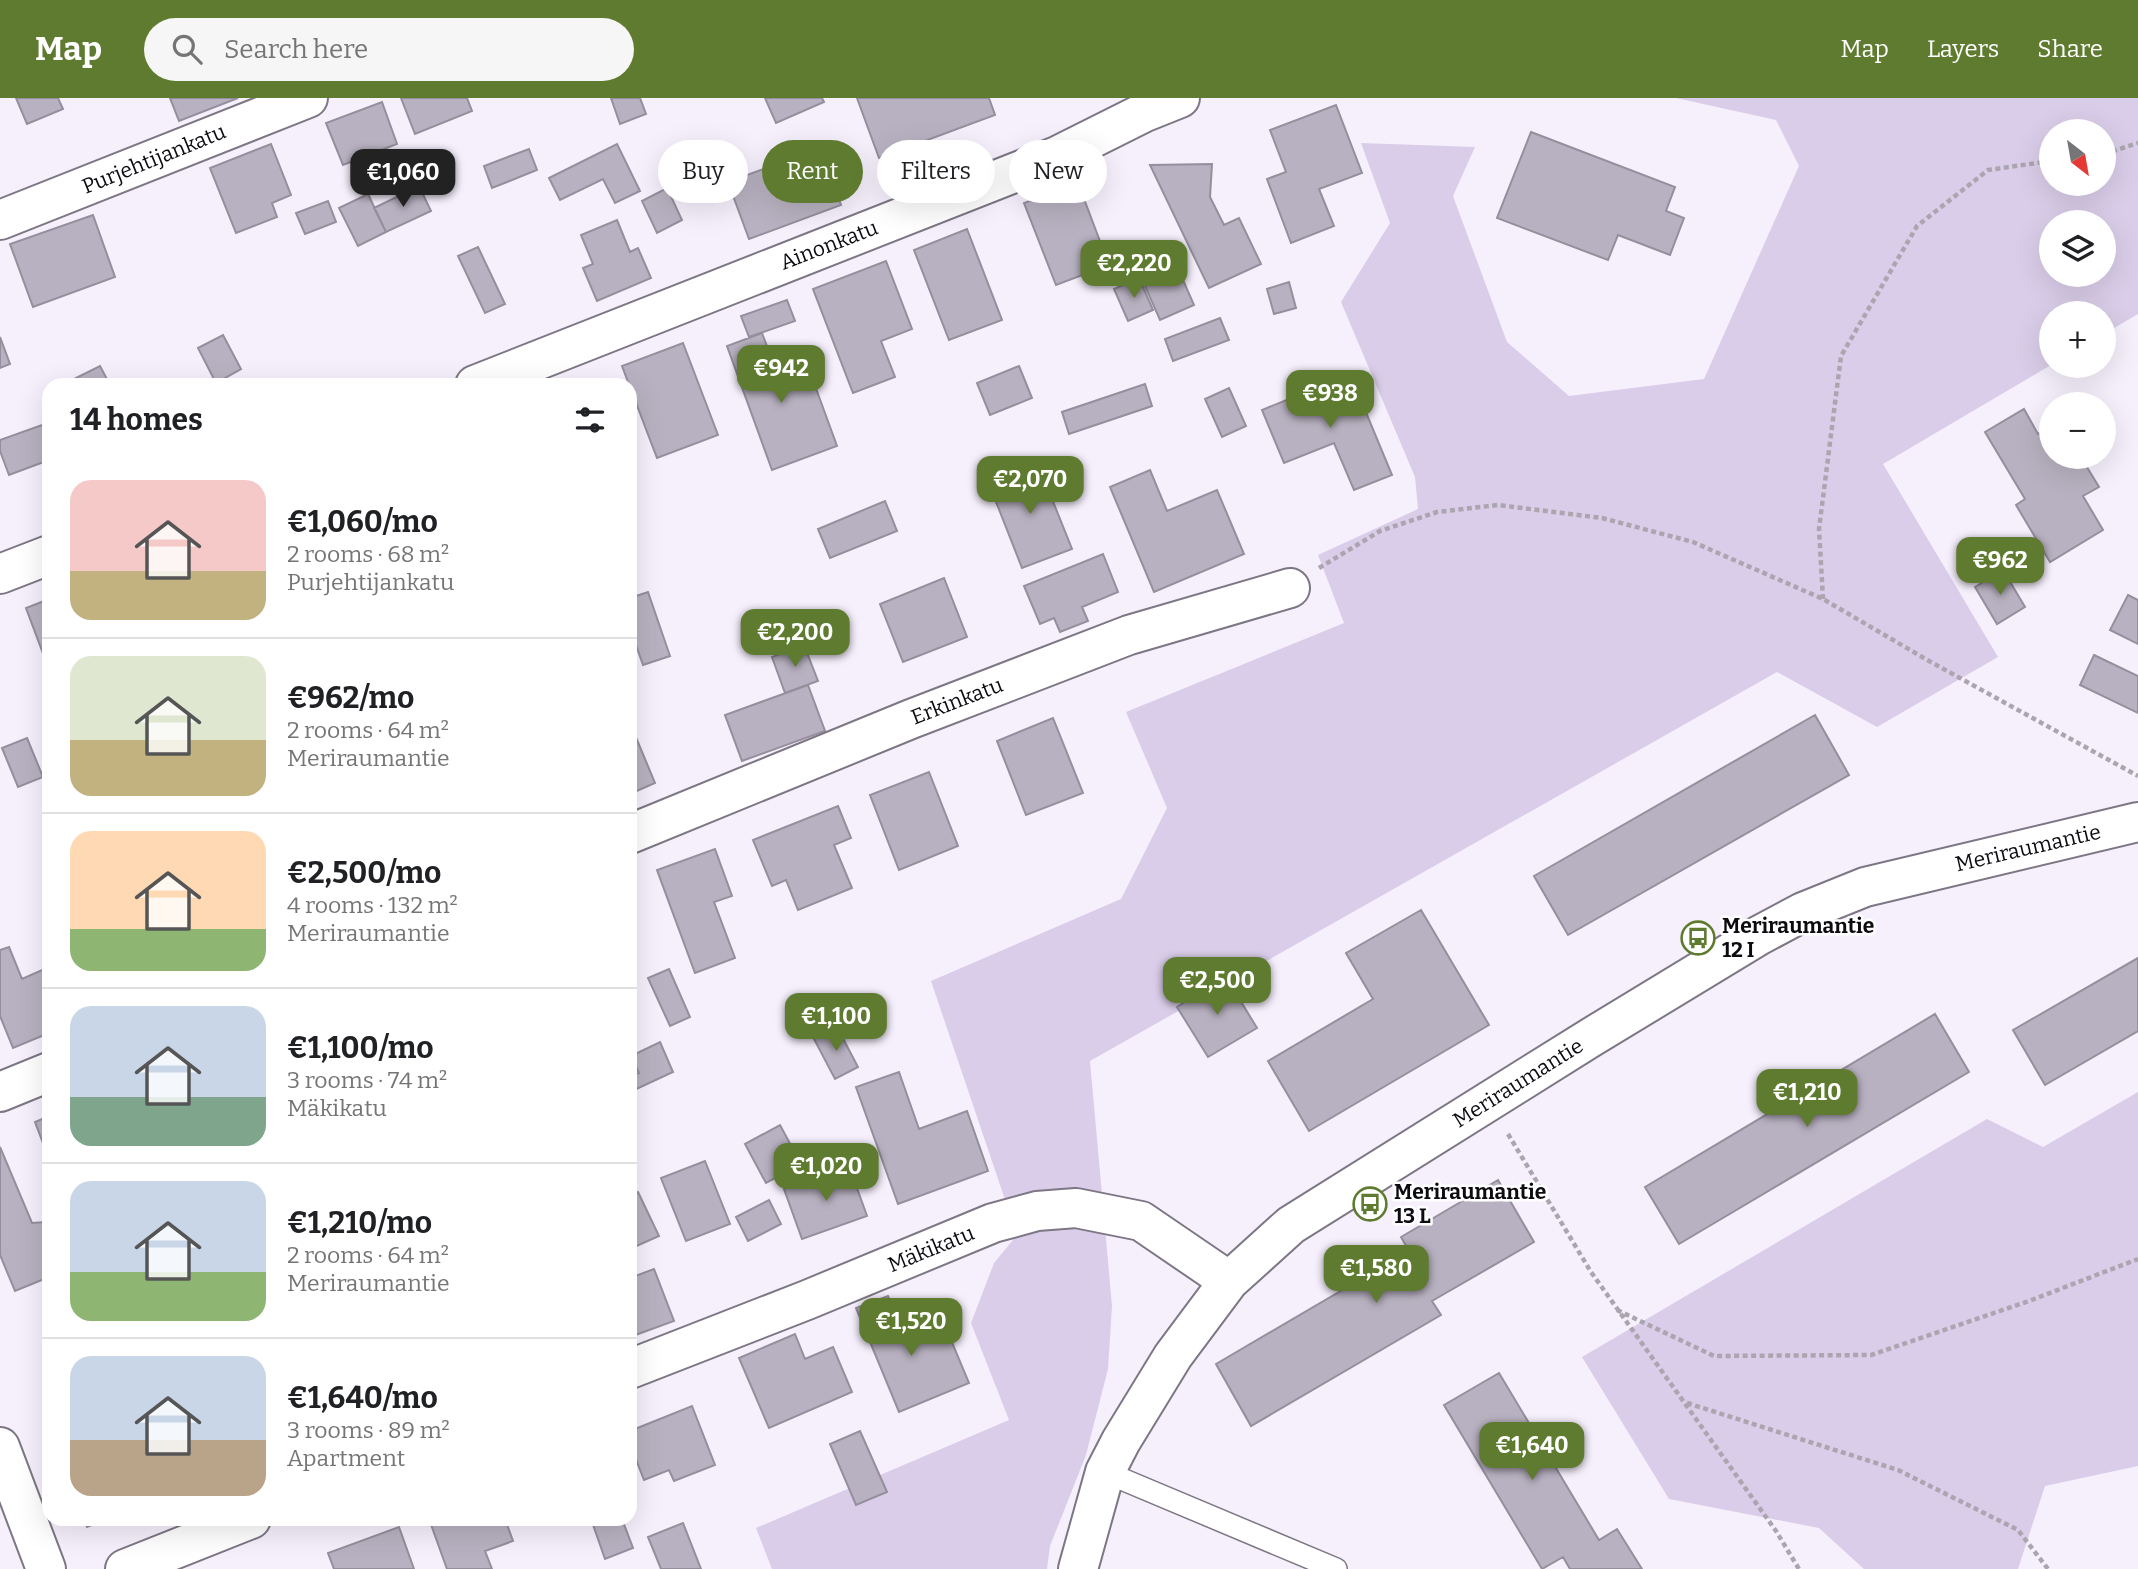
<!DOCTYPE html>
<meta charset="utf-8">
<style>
:root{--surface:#fff;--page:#f6f6f6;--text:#202124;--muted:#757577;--line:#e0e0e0;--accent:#5f7b30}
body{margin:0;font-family:Bitter,serif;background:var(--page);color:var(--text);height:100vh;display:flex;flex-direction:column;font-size:26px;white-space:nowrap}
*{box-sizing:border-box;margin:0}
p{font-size:23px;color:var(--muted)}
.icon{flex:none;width:38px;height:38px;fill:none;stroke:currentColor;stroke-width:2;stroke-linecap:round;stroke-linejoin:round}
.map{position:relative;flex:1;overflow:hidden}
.details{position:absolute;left:42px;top:280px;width:595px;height:1148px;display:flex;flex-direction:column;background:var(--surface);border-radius:21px;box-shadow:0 7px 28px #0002}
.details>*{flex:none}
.hud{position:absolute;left:658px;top:42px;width:665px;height:63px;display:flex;gap:14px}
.needle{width:46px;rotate:149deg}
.fabs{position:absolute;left:2039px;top:21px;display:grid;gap:14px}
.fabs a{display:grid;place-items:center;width:77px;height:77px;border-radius:50%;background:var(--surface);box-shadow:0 7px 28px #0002;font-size:35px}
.price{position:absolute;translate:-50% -60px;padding:0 16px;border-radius:14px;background:var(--accent);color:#fff;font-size:23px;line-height:46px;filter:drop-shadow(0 2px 4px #0008)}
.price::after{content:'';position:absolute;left:50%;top:42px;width:21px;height:16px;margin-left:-10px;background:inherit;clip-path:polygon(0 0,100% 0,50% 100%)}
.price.on{background:#222;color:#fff}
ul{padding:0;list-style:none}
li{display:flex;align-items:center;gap:21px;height:175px;padding:0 28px}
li+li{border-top:2px solid var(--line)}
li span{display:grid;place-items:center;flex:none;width:196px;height:140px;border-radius:21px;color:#555}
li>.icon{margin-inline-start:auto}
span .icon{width:84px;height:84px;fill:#fffc;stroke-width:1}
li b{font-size:30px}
h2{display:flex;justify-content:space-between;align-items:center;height:84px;padding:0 28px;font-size:30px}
.pill{padding:0 24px;border-radius:32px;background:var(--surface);box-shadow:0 7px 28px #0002;font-size:24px;line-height:63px}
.pill.on{background:var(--accent);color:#fff}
header{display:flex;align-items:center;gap:42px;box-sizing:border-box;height:98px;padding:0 35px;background:var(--accent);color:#fff}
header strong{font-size:33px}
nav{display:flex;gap:38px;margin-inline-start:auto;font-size:24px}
.search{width:490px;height:63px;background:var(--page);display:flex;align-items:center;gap:18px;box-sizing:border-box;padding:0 24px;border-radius:38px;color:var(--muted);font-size:26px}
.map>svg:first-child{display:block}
</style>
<header>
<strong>Map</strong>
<div class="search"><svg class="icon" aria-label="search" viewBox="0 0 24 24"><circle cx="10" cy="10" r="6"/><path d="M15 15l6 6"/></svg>Search here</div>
<nav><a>Map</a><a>Layers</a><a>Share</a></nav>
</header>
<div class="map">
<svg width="2138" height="1471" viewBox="0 0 2138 1471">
<rect width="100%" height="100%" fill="#f6f0fd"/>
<path fill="#dacde9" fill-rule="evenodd" d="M1676 0H2138V216L2104 236V215H2051V267L1883 366 1998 559 1877 629 1777 574 1090 963 1112 1208 1108 1271 1086 1357 1050 1448 1047 1471H772L756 1430 1009 1322 971 1225 994 1165 1017 1137 931 883 1121 801 1167 710 1126 614 1344 525 1318 457 1418 411 1415 379 1341 204 1390 125 1361 45 1475 49 1453 98 1507 244 1569 298 1704 281 1799 68 1776 22ZM2051 33H2104V86H2051ZM2051 124H2104V177H2051Z
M2138 994V1368L2045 1388 2018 1471H1864L1819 1430 1669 1401 1582 1259 1987 1021 2043 1049Z"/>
<path fill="#b8b1c1" stroke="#958e9d" stroke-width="2" d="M16 0H58L63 11 27 26Z
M170 0H238L179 23Z
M401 0H467L472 13 415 36Z
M611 0H640L646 16 620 26Z
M765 0H822L824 4 776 25Z
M857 0H989L995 17 879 60Z
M382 4 397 46 343 67 326 25Z
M1336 7 1362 75 1319 91 1334 128 1291 145 1267 81 1286 74 1270 32Z
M1531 34 1675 89 1666 113 1684 120 1670 157 1618 137 1608 162 1497 120Z
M271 46 291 97 272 105 277 119 236 135 210 70Z
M617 46 640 93 615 105 603 81 560 102 549 80Z
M820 50 841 107 749 141 728 84Z
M529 51 537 72 492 90 484 68Z
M1212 66 1210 99 1224 127 1239 120 1261 166 1209 190 1150 67Z
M1078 85 1109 167 1056 187 1024 105Z
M419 88 431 113 386 134 374 110Z
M667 90 682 122 657 135 642 103Z
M368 96 386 134 358 148 339 110Z
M328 103 336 124 305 136 296 115Z
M93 117 115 179 33 209 10 146Z
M617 122 630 154 638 150 651 180 597 203 583 170 593 166 581 137Z
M967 131 1002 222 949 242 914 152Z
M478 149 505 206 485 215 458 158Z
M1172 157 1194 207 1160 222 1138 172Z
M886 163 912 231 881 243 895 279 853 295 813 191Z
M1139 180 1153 212 1128 223 1114 191Z
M1289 184 1296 210 1274 216 1267 191Z
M787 202 795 223 749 239 741 218Z
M1220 220 1229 242 1173 263 1165 241Z
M762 235 778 277 807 266 837 348 772 372 727 248Z
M223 237 241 271 216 285 198 250Z
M0 239 10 266 0 270Z
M683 245 718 337 657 360 622 268Z
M100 268 110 287H62Z
M1019 268 1032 300 990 317 977 285Z
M1350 276 1392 377 1354 392 1334 345 1284 365 1262 312Z
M1145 286 1152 308 1069 336 1062 314Z
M1229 290 1246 328 1222 339 1205 301Z
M2024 311 2038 336 2051 328V359H2086L2082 361 2099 389 2083 398 2103 432 2050 464 2016 407 2025 401 1985 334Z
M42 327 49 345V362L9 377 0 353V342Z
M1038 366 1072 451 1022 470 989 386Z
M1150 372 1167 413 1217 392 1244 456 1154 494 1110 389Z
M885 403 897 433 830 460 818 431Z
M1103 456 1118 494 1082 509 1088 523 1060 534 1054 520 1040 526 1024 488Z
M2003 472 2025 509 1997 526 1975 489Z
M944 480 967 539 903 564 880 506Z
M648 494 670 558 643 567 630 530V500Z
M2128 497 2138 502V546L2110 532Z
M49 501V565L47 566 26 510Z
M804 547 818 583 785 595 772 559Z
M2094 557 2138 578V615L2080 587Z
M808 587 825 633 742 663 725 617Z
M1815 617 1849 677 1568 837 1534 778Z
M1053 620 1083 695 1026 717 997 643Z
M630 625 655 685 630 696Z
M27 640 43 679 18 689 2 650Z
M929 674 958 748 899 772 870 697Z
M838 708 851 740 834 747 852 790 798 812 786 782 772 788 753 742Z
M715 751 732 798 714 804 735 860 695 875 657 772Z
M1421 812 1489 927 1309 1033 1268 963 1373 901 1346 855Z
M9 849 22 881 49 869V935L13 950 0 918V852Z
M2138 860V933L2045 987 2013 932Z
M669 871 690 919 670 928 648 880Z
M1226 879 1257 930 1208 959 1177 909Z
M1935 916 1969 974 1679 1146 1645 1089Z
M837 929 858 969 835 981 814 941Z
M660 944 673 974 632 993 630 979 639 975 631 958Z
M630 956 639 975 630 979Z
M899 974 919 1031 967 1013 988 1073 898 1106 856 989Z
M49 1018V1061L35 1024Z
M780 1027 801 1066 766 1085 745 1046Z
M0 1049 32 1125 45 1124 49 1134V1179L15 1193 0 1157Z
M705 1063 730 1126 686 1143 661 1080Z
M849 1068 867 1118 802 1141 784 1091Z
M1498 1082 1534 1144 1432 1203 1441 1217 1251 1328 1216 1266 1409 1153 1401 1139Z
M638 1094 659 1138 630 1151V1098Z
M769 1102 781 1126 748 1143 736 1119Z
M654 1171 674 1223 630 1239V1180Z
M888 1198 908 1246 946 1230 969 1285 899 1314 856 1210Z
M795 1236 805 1261 833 1249 852 1294 769 1330 739 1260Z
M1499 1275 1599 1442 1617 1431 1642 1471H1570L1563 1459 1542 1471 1444 1307Z
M692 1308 715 1367 674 1383 669 1372 644 1382 630 1346V1333Z
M860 1333 887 1394 856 1407 830 1346Z
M84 1421H107L87 1429Z
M429 1421H505L513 1443 485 1453 492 1471H447Z
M591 1421H622L633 1450 605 1461Z
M683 1425 701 1471H661L648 1439Z
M399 1429 414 1471H334L328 1455Z"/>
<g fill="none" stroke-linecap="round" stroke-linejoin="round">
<defs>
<path id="service" d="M1105 1374 1336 1471"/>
<path id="minor" d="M0 122 308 0
M475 287 1057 58 1145 14 1180 0
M0 476 49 457
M630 736 911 621 1129 537 1290 490
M0 994 49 974
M630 1271 807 1202 993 1125 1037 1113 1076 1110 1141 1123 1229 1183
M0 1349 46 1471
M125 1471 251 1421
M1078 1471 1105 1374 1121 1343 1173 1258 1229 1183 1291 1127 1590 940 1758 838 1803 814 1865 789 2138 724"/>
</defs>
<use href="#service" stroke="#7d7685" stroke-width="24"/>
<use href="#minor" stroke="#7d7685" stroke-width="42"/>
<path stroke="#aaa5af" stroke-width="4.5" stroke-dasharray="5 3.5" stroke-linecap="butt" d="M2104 56 2138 45
M1319 470 1380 433 1437 414 1498 407 1602 420 1693 444 1823 501 1929 563 2138 678
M1823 501 1819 431 1841 258 1917 128 1988 72 2051 63
M1508 1036 1591 1174 1776 1433 1799 1471
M1617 1212 1714 1258 1871 1257 2029 1203 2138 1161
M1687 1305 1898 1372 2018 1432 2048 1471"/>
<use href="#service" stroke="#fff" stroke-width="21"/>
<use href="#minor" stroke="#fff" stroke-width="38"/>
</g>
<defs>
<symbol id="bus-ring" viewBox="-11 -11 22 22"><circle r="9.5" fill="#fff" stroke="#5f7b30" stroke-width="1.5"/><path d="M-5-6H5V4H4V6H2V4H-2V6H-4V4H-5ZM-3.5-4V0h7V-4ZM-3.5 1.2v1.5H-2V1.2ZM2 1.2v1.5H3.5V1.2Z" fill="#5f7b30"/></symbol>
</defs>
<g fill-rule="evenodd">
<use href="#bus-ring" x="1679" y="821" width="38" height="38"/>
<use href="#bus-ring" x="1351" y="1087" width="38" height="38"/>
</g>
<g text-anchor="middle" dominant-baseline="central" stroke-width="5" stroke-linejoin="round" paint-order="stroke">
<g font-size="21" fill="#0d0b10" stroke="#fff">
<text transform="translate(154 61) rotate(-22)">Purjehtijankatu</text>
<text transform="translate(829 147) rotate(-21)">Ainonkatu</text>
<text transform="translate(957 603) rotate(-21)">Erkinkatu</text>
<text transform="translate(2028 750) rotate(-13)">Meriraumantie</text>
<text transform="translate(1518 985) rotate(-32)">Meriraumantie</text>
<text transform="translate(931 1151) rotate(-22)">Mäkikatu</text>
</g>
<g font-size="21" font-weight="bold" fill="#0d0b10" stroke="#fff" text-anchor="start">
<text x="1722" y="828">Meriraumantie<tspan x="1722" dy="24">12 I</tspan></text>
<text x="1394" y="1094">Meriraumantie<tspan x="1394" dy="24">13 L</tspan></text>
</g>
</g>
</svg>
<div class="fabs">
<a><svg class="needle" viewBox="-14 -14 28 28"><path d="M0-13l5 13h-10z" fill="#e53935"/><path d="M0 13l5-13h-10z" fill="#757577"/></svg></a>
<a><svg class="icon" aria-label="layers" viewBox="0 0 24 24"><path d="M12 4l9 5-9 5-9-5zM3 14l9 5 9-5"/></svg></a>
<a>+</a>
<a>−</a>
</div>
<b class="price on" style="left:403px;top:111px">€1,060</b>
<b class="price" style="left:1134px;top:202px">€2,220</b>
<b class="price" style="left:781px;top:307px">€942</b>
<b class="price" style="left:1330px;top:332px">€938</b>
<b class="price" style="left:1030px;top:418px">€2,070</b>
<b class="price" style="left:2000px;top:499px">€962</b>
<b class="price" style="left:795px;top:571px">€2,200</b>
<b class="price" style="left:1217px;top:919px">€2,500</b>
<b class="price" style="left:836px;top:955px">€1,100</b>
<b class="price" style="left:1807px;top:1031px">€1,210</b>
<b class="price" style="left:826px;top:1105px">€1,020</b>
<b class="price" style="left:1376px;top:1207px">€1,580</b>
<b class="price" style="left:911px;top:1260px">€1,520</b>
<b class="price" style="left:1532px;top:1384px">€1,640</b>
<div class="hud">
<a class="pill">Buy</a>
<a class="pill on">Rent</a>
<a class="pill">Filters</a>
<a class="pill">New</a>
</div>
<section class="details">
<h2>14 homes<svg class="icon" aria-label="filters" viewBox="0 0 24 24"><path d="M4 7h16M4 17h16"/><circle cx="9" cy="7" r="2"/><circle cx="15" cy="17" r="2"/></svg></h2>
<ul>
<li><span style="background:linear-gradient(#f6c9c9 65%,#c2b280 0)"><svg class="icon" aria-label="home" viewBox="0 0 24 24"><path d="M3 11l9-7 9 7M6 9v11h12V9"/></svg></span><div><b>€1,060/mo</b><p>2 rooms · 68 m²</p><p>Purjehtijankatu</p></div></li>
<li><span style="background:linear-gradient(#dfe7d0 60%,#c2b280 0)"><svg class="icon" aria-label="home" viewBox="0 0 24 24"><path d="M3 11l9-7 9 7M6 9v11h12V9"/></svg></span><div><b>€962/mo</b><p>2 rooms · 64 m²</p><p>Meriraumantie</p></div></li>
<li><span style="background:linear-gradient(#ffd9b3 70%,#8fb573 0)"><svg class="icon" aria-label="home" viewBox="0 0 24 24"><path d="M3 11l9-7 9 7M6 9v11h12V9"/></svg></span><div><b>€2,500/mo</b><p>4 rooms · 132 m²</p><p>Meriraumantie</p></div></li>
<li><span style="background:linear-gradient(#c9d6e8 65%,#7fa58c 0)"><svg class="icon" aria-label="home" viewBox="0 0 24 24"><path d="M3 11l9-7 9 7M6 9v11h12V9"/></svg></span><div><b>€1,100/mo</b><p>3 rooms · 74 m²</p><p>Mäkikatu</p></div></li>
<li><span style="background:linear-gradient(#c9d6e8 65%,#8fb573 0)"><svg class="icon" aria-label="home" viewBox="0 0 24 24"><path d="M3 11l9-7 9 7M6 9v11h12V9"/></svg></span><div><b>€1,210/mo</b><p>2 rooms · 64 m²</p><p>Meriraumantie</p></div></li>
<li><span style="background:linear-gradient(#c9d6e8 60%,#b9a48a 0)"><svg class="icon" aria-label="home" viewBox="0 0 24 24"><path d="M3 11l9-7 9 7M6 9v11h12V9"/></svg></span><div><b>€1,640/mo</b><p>3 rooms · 89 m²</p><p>Apartment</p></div></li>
</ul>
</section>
</div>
